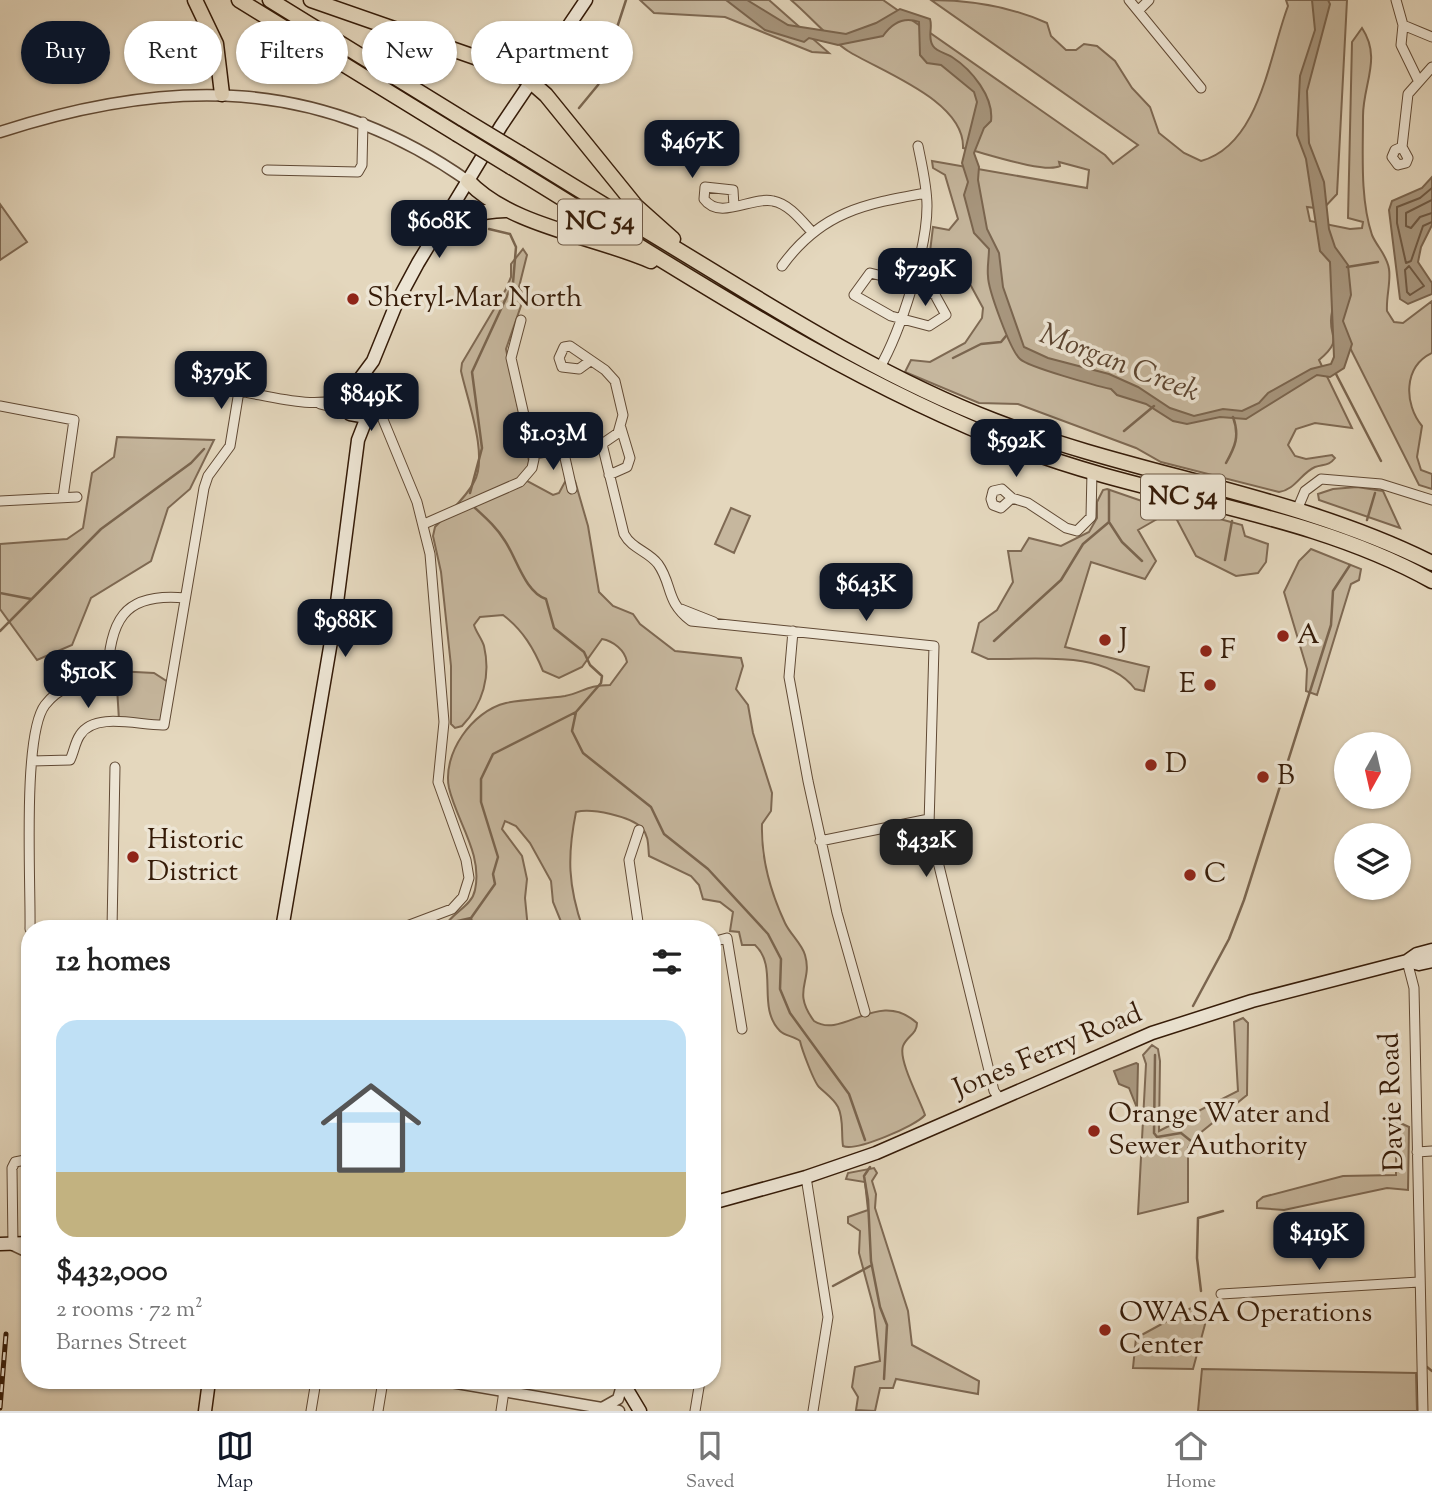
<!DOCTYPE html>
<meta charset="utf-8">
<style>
:root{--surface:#fff;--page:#f6f6f6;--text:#222;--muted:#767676;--line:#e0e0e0;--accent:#111827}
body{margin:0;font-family:"Sorts Mill Goudy",serif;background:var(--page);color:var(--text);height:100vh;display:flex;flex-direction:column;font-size:26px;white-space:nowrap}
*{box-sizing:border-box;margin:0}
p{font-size:23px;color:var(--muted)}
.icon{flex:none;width:38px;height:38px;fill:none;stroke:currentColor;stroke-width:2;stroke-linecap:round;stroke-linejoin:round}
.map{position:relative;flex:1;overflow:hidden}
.sheet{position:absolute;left:21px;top:920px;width:700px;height:469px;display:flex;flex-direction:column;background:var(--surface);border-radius:28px;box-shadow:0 2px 5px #0004}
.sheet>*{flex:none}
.banner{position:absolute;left:21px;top:21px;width:700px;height:63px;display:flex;gap:14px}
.needle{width:46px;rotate:188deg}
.fabs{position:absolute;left:1334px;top:732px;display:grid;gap:14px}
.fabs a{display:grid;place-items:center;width:77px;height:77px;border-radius:50%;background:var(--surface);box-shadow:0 2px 5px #0004;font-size:35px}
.price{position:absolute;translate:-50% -60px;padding:0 16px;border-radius:14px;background:var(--accent);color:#fff;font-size:23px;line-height:46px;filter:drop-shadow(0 2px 4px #0008)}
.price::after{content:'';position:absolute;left:50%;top:42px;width:21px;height:16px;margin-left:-10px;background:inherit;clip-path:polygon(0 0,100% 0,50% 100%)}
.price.on{background:#222;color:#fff}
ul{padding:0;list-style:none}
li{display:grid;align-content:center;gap:14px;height:371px;padding:0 35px}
li span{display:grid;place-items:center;height:217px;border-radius:21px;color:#555}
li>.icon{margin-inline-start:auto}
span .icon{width:126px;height:126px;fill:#fffc;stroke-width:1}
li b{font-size:30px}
h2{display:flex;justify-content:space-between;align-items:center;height:84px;padding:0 35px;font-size:30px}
.pill{padding:0 24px;border-radius:32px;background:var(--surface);box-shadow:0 2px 5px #0004;font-size:24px;line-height:63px}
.pill.on{background:var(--accent);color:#fff}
.tabs{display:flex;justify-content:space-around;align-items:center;height:98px;border-top:2px solid var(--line);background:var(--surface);font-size:19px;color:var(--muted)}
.tabs a{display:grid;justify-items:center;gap:4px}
.tabs .on{color:var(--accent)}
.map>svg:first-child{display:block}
</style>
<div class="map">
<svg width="1432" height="1411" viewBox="0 0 1432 1411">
<rect width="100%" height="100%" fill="#e4d7bd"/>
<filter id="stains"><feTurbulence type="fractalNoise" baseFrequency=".00286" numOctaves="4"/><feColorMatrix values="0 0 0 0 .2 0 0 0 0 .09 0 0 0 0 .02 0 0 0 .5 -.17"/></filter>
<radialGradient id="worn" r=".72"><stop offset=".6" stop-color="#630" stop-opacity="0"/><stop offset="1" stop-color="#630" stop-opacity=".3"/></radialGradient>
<path fill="#c6b79e" stroke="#7e6953" stroke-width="2" d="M640 0H769L829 53 812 52 725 17 654 13Z
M791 0H883L1105 155 1113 164 1138 145 931 0C971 0 1009 6 1047 23L1051 36 1066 50H1076L1084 44 1097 46 1115 61 1132 88 1150 107 1159 133 1184 153 1201 161C1260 145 1269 56 1288 6L1286 0H1347L1337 194 1323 209 1307 207 1310 221 1350 229 1362 228 1363 222 1348 218 1352 42 1362 28C1382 58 1363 84 1363 116 1363 154 1360 199 1372 235 1377 247 1387 255 1389 269 1391 282 1386 297 1387 311L1394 322 1403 323 1432 301V353C1403 367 1404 404 1422 426L1417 457 1421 470 1432 474V489L1419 485 1332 312C1326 338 1346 337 1319 360L1352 428 1315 423 1296 429 1288 445 1295 456 1306 459 1332 455 1335 458C1329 466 1324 464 1315 467 1301 473 1295 490 1279 492L1161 462 1136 448 1018 404 979 403 905 372 911 360 930 362 965 343 982 318 983 308 970 284 953 266 929 260 933 227 949 230 958 219 945 175 933 168 932 161 1087 188 1089 170 1059 162 1060 166C1044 174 982 152 963 148 965 101 882 72 848 51 828 38 810 16 791 0Z
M0 204 27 242 0 260Z
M523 249 527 255 519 287 524 297 506 349 529 461 527 481 553 495 559 493 566 480 575 481 588 526 599 592 613 606 633 614 640 624 675 651 741 658 743 666 736 689 748 705 753 733 772 793 771 811 762 824C761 858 771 893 785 923 790 934 802 944 805 955 813 982 791 990 814 1021 843 1040 878 988 917 1023 917 1034 907 1036 903 1046 898 1060 920 1100 925 1115 916 1126 855 1152 843 1146 841 1133 844 1119 838 1107 834 1099 825 1093 819 1087 814 1082 802 1050 800 1041 794 1036 785 1036 780 1031 756 1007 779 967 755 945H742L739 932 730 931 733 912 720 902 703 899 699 885 691 876 649 856C648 846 649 836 642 828 630 816 592 808 576 812 567 856 568 886 583 929H564L553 902 551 881 530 843 516 826 505 821 502 829 522 856 527 879 525 898 528 929H454L445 926C453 912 472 906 475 890 483 854 457 822 449 788 442 754 472 711 506 703 525 699 545 699 565 696 583 692 588 685 610 685L627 662C625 650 613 641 602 639L582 667 559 678 543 671C534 649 523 630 503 615L480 617 474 625C476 632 482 639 484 646 491 676 483 704 462 726L455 728 451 724V666L441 572 433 536 435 527C448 513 465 499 474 482 489 457 467 399 461 371L462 363 506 289 511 277V264Z
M117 437 214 440 190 489 168 508 151 561 91 598 72 645 37 660 0 609V544L67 539 83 528 92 473 114 457Z
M1357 487 1383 491 1400 528 1319 500 1318 494 1333 489Z
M1107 489 1171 511 1138 530 1156 561 1145 579 1091 562 1065 647 1149 667 1144 691 1135 689C1105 649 1034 660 988 659L972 652 979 623 997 610 1013 582 1008 551H1021L1029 538 1061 546 1089 532 1097 518V502L1103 490Z
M731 508 750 516 734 553 715 544Z
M1198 513 1242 525 1245 536 1268 544 1266 562 1258 573 1236 576 1196 556 1177 520 1179 515Z
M1311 549 1361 569 1359 580 1351 584 1317 695 1306 691 1307 669 1284 592 1299 561Z
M116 671 154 673 168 682 161 724 119 720Z
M1243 1018 1248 1023 1247 1095 1194 1138 1188 1148V1202L1138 1214 1146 1064 1143 1055 1152 1045 1158 1049 1160 1061 1159 1131 1238 1091 1234 1022Z
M1396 1121 1409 1127 1408 1190 1387 1188 1284 1210 1257 1208V1202L1263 1197 1343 1176 1396 1175Z
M874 1168 877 1173 872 1181 876 1194 875 1208 908 1311 912 1345 979 1381 978 1394 896 1379 893 1388H880L875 1411 856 1410 858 1397 852 1387 855 1367 880 1361 874 1309 859 1253 860 1231 848 1223V1217L868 1210 865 1182 846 1179 848 1173Z
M1193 1307 1207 1317 1193 1369 1133 1368 1136 1338Z
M1202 1369 1416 1373 1417 1411H1198Z"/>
<path fill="#a8977f" stroke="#7a654f" stroke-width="2" d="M726 0H747L788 25 846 34 876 23 900 9 930 19C933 28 927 37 933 46 937 52 946 53 952 57 972 70 994 97 991 121L984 128 974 153 979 167 978 180 987 229 999 253 1003 287 1024 347 1048 358 1109 374 1138 387 1170 408 1194 416 1223 409 1242 411 1259 403 1268 393 1311 369 1331 364 1334 357 1330 262 1320 251 1306 159 1297 135 1300 76 1315 30 1312 0H1328L1330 4 1307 91 1309 143 1324 182 1329 229 1335 247 1348 265 1351 295 1343 321 1352 344 1344 368 1330 377 1317 375 1246 419 1220 417 1187 424 1173 421 1146 404 1117 395 1111 389C1097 386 1028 367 1020 359 1010 350 988 289 988 276 987 267 989 258 989 249L974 233 964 195 968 182 962 163 977 102 974 92 941 65 927 63 920 55 919 22C903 16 892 23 883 36L838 45 809 38 804 42 765 30Z
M1432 177V225L1421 247 1418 262 1432 283V294L1408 304 1400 299 1389 210 1392 201 1422 188Z
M1136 1063 1138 1064 1137 1108 1129 1088 1119 1084 1114 1071Z"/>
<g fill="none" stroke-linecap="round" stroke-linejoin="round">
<path stroke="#6e5944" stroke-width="2" d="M1432 188 1420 198 1397 207V223L1406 263 1411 261 1423 226 1432 222
M1432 200 1406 213V226L1411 228 1420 217 1432 213
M1409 266 1424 286 1410 295 1407 292 1405 270Z"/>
<path stroke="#7a654f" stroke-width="2.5" d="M613 40 626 0
M579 108 598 85 610 63
M1347 267 1378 262
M953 358 981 344 1001 342 1006 336
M1336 374 1381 461
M1124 431 1154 406
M1226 463C1235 447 1240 436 1233 417
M470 493 482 448 472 372 513 283 516 247 510 234 489 229
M475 508C487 519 497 528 505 541 517 559 525 592 546 599L554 628 584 652 590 665 602 676 601 683 576 712 572 731 583 753 651 807 664 834 708 869 768 934 781 959 780 989 790 1013 849 1094 865 1140
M1367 520 1375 493
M1109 522 1122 542 1142 561
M1225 560 1232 521
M0 593 31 599
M0 631 101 529 191 463 204 449
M994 641 1061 580 1083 544 1109 522V490
M431 927 471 918
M422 929H423
M473 929 471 918 495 884 493 874 498 857 481 802V779L493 754 576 712
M1193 1006 1229 939 1244 900 1331 625 1333 591 1350 565
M1155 1055 1154 1133 1157 1137 1181 1133 1191 1141
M870 1167 864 1176 868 1200 871 1261 880 1307 887 1325 884 1379
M833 1286 872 1265
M1201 1291 1197 1258 1198 1218 1223 1211
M1427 1367 1432 1371"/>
<defs>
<path id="minor" d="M1129 0 1201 88
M1396 0 1403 25 1432 37
M1139 10 1149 0
M571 21 622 58
M1403 25 1401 45 1418 80
M1402 147 1395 150 1392 157 1398 165 1406 163 1408 158 1402 147 1408 94 1432 67
M267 170 358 172 362 165 363 122
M734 206 733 190 705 187 704 199C720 221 752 196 773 201 789 204 801 220 812 232
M782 266C821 212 864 204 926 193
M870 273 911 283 935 295 946 315 929 326 891 316 854 295Z
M879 369C901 331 927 249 927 206 927 186 922 166 918 146
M320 404 348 411
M377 405 417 502 430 554 444 722 438 782 466 860 469 878 463 897 452 909 399 929
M0 406 74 420 63 497
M602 444 624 534C632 549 648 551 658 564 673 585 665 601 691 621L934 646 929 825 994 1091 1000 1099
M563 449 572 489
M533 454 602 444 618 433 623 415 615 381 605 370 570 346 564 347 559 358 562 367 579 369 590 361
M609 475 627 467 630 458 621 428
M1012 498 1001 508 993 505 991 499 993 491 1002 489 1012 498 1028 503 1066 528 1077 531 1091 517 1092 472
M0 501 77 497
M1297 510 1305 491 1321 479 1381 484 1432 500
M424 524 520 482 532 468 534 459 511 358 521 320
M681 609 714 622
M793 631 789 677 808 781 837 913 865 1012
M32 761 70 760C74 752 75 742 80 735 95 711 141 726 164 725L204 488 208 476 230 446 239 391C270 396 317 411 347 396
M639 830 629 860 639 929
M820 841 929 819
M30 929C31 885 22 735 45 705 61 684 83 682 107 677 111 622 121 592 185 598
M112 929 115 767
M712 942 727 938 742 1029
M30 951V1074
M1407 961 1414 988 1423 1411
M1417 1152 1432 1151
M806 1177 828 1317 813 1411
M13 1245 12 1168 15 1162 30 1159
M1221 1294 1419 1282
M311 1411 316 1381
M378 1411 383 1381
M501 1411 504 1391
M695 1411 700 1381"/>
<path id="tertiary" d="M0 132C169 77 319 76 468 181
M13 1245 30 1253
M445 1381 619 1411
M602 1408 618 1399 623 1382"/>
<path id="secondary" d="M356 388 365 387 375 395V409L367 417 350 414 346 405 347 396 373 361 397 302 418 263 501 126 586 0
M282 929 335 618 358 440 367 417
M1407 961 1419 964 1432 961
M712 1203 806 1177 876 1153 1152 1033 1252 1001 1407 961 1417 954 1432 950
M0 1244 30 1243
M622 1381 640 1411
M205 1411 209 1381"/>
<path id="trunk" d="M195 0 216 44 222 94
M239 0 457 134
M270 0 463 119
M311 0 509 69 530 81 546 95 636 206 673 239
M521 154C584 193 647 231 711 270 802 326 894 382 995 421 1138 476 1294 494 1432 563
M511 167C677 268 838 378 1020 448 1155 500 1305 510 1432 581
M468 181C510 226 594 236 651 261
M438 229C461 217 479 211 505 210"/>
</defs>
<use href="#minor" stroke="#614a35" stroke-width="11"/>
<use href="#tertiary" stroke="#614a35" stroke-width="13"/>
<use href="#secondary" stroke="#351b08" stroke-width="15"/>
<use href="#trunk" stroke="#351b08" stroke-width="17"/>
<use href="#minor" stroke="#ede5d4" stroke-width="9"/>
<use href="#tertiary" stroke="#ede5d4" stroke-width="10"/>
<use href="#secondary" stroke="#ede5d4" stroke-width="12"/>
<use href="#trunk" stroke="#e4d7bd" stroke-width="14"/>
<defs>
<path id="rail" d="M0 1408 6 1334"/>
</defs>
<use href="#rail" stroke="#351b08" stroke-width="5"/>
<use href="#rail" stroke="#ede5d4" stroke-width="2.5" stroke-dasharray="8" stroke-linecap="butt"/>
<defs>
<path id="trunk-bridge" d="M463 119 521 154
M457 134 511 167"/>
</defs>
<use href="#trunk-bridge" stroke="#351b08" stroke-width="17" stroke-linecap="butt"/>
<use href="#trunk-bridge" stroke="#e4d7bd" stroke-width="14"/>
</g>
<g fill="#8f2418" stroke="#ede5d4" stroke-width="2.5">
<circle cx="353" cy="299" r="7"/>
<circle cx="1283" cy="636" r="7"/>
<circle cx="1105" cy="640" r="7"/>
<circle cx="1206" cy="651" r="7"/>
<circle cx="1210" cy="685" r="7"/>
<circle cx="1151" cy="765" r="7"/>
<circle cx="1263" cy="777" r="7"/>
<circle cx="133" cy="857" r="7"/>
<circle cx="1190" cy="875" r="7"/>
<circle cx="1094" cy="1131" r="7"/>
<circle cx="1105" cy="1330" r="7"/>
</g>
<g text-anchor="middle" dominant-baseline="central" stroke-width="7" stroke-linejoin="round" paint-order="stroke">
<g fill="#ede5d4" stroke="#6c5845" stroke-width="2">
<rect x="558" y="199.5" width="84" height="45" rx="5"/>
<rect x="1141" y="474.5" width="84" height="45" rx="5"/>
</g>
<g font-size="26" font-weight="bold" fill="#351b08">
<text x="600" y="222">NC 54</text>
<text x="1183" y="497">NC 54</text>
</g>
<g font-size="28" fill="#351b08" stroke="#ede5d4" text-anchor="start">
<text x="367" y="299">Sheryl-Mar North</text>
<text x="1297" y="636">A</text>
<text x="1119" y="640">J</text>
<text x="1220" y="651">F</text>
<text x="1196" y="685" text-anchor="end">E</text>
<text x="1165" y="765">D</text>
<text x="1277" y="777">B</text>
<text x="147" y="841">Historic<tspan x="147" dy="32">District</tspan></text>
<text x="1204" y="875">C</text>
<text x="1108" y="1115">Orange Water and<tspan x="1108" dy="32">Sewer Authority</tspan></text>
<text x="1119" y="1314">OWASA Operations<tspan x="1119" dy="32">Center</tspan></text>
</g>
<g font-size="28" fill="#351b08" stroke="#ede5d4">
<text transform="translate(1048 1052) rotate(-23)">Jones Ferry Road</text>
<text transform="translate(1393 1102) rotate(-92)">Davie Road</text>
</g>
<g font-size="30" font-style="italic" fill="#5d4632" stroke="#ede5d4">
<text transform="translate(1119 364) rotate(21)">Morgan Creek</text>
</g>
</g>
<rect width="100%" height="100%" filter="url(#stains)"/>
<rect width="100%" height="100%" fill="url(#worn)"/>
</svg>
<div class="fabs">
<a><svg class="needle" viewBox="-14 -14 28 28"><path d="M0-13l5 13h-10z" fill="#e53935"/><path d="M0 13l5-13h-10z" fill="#767676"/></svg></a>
<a><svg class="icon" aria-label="layers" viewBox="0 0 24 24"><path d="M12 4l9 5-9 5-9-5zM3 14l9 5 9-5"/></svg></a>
</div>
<b class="price" style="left:692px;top:180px">$467K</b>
<b class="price" style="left:439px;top:260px">$608K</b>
<b class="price" style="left:925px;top:308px">$729K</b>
<b class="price" style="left:221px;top:411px">$379K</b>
<b class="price" style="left:371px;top:433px">$849K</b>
<b class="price" style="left:553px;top:472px">$1.03M</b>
<b class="price" style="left:1016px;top:479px">$592K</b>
<b class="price" style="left:866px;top:623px">$643K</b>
<b class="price" style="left:345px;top:659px">$988K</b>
<b class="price" style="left:88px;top:710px">$510K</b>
<b class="price on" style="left:926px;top:879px">$432K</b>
<b class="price" style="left:1319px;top:1272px">$419K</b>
<div class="banner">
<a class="pill on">Buy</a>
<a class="pill">Rent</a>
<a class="pill">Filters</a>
<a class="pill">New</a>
<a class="pill">Apartment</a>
</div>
<section class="sheet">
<h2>12 homes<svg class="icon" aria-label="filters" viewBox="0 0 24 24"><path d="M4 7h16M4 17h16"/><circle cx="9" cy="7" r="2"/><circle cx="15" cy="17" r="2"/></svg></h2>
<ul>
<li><span style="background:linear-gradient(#bfe0f5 70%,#c2b280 0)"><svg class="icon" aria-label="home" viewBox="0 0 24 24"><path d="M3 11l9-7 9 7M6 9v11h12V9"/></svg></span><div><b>$432,000</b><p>2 rooms · 72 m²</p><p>Barnes Street</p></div></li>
</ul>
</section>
</div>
<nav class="tabs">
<a class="on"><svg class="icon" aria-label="map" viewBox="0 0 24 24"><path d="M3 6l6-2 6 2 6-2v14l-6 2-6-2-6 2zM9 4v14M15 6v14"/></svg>Map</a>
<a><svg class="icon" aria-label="saved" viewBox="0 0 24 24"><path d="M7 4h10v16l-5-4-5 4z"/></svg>Saved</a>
<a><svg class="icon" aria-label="home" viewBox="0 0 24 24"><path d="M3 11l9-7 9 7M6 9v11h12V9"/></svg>Home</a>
</nav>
